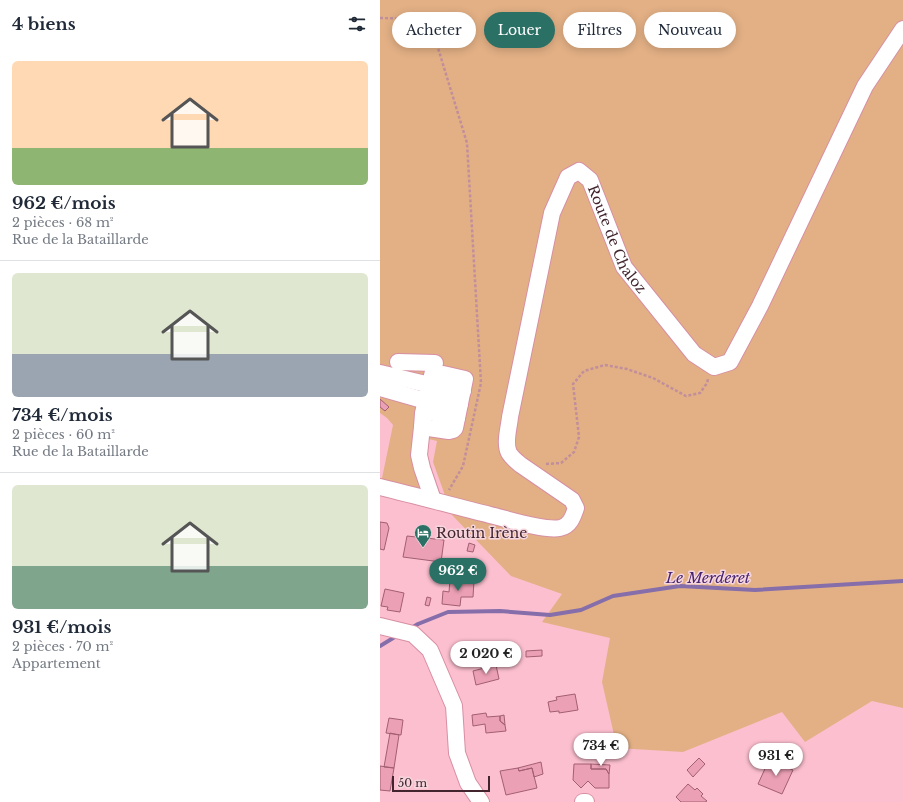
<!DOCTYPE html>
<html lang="fr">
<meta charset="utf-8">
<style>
:root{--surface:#fff;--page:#f6f6f7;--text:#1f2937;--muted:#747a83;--line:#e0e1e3;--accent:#2a7065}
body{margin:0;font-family:"Libre Baskerville",serif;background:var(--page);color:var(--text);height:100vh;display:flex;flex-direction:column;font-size:15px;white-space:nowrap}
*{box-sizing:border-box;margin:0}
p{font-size:13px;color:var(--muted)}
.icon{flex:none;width:22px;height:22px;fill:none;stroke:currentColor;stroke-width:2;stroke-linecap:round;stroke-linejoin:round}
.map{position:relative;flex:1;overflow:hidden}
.sheet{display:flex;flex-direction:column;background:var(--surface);width:380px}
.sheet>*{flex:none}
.banner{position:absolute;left:12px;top:12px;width:380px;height:36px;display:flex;gap:8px}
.scale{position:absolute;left:12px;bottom:10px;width:98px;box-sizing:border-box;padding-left:4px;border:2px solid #41242d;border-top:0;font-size:11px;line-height:14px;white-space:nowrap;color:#41242d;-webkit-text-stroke:3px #f6d6de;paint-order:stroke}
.price{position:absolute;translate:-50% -34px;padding:0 9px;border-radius:14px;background:#fff;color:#222;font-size:13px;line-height:26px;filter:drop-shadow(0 1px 2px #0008)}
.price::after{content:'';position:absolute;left:50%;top:24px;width:12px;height:9px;margin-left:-6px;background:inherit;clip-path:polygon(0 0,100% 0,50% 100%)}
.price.on{background:var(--accent);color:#fff}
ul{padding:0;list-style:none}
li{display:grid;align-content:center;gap:8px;height:212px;padding:0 12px}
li+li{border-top:1px solid var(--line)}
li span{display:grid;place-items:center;height:124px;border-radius:6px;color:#555}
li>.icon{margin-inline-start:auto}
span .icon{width:72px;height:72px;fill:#fffc;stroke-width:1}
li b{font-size:17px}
h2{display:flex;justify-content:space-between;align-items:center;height:48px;padding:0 12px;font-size:17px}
.tag{padding:0 14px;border-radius:18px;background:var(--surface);box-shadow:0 2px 10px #0003;font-size:14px;line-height:36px}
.tag.on{background:var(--accent);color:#fff}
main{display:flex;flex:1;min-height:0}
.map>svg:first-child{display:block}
</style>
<main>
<section class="sheet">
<h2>4 biens<svg class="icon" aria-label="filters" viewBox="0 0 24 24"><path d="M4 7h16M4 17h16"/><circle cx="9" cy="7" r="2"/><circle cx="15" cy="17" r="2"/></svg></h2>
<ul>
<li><span style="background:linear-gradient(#ffd9b3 70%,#8fb573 0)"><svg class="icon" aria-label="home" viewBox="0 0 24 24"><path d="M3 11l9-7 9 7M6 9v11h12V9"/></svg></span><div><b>962 €/mois</b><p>2 pièces · 68 m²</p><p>Rue de la Bataillarde</p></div></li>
<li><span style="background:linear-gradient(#dfe7d0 65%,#9aa5b1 0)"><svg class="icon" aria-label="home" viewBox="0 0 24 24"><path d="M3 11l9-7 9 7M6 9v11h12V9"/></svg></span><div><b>734 €/mois</b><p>2 pièces · 60 m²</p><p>Rue de la Bataillarde</p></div></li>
<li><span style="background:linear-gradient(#dfe7d0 65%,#7fa58c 0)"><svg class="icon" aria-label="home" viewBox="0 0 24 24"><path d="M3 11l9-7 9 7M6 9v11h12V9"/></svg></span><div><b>931 €/mois</b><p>2 pièces · 70 m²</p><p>Appartement</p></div></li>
</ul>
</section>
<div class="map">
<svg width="523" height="802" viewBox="0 0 523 802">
<rect width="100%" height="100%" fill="#fcbfcf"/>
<path fill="#e3b085" d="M0 0H523V708L492 701 425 742 402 712 303 752 237 748 222 682 230 638 162 622 182 594 131 576 72 515 53 462 57 441 36 436 42 494 1 483 13 425 7 418 0 413Z"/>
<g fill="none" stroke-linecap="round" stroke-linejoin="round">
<path stroke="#856eaa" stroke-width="4" d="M30 629 38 624 68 612 120 611 170 615 201 610 233 596 300 586 375 590 523 581
M0 646 18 635"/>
</g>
<path fill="#eca0b5" stroke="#a25f73" d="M0 399 9 407 5 411 0 407Z
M0 522 7 523 9 528 4 550 0 549Z
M27 536 64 540 61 562 23 557Z
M89 543 95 545 93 552 87 551Z
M70 580 94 581 93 597H81L80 606 62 604 63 591 69 592Z
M5 589 24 593 20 612 7 610 8 607 1 606Z
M47 597 51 598 49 606 45 605Z
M162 650V656L146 657V651Z
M116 665 119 679 96 685 93 671Z
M195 694 198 710 179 713V711L170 712 168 702 177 700 176 697Z
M106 713 107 717 120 716V721L125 725 126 731 106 733 105 724 93 726 92 715Z
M124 715 125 725 120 721V716Z
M9 718 23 720 21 735 6 733Z
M10 733 19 735 14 768 4 767Z
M319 758 325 764 313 777 307 770Z
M389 760 413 770 402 794 378 784Z
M161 762 163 774 154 777 152 768 139 771 138 768Z
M194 764H211V769H226L229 774V788H215L208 781 201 788 193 780Z
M211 764 230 765 229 774 226 769H211Z
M0 766 14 768 10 791 0 790Z
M138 768 139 771 152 768 157 788 126 795 120 771Z
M308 784 315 790 317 788 323 794 321 796 327 801 325 802H301L296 797Z"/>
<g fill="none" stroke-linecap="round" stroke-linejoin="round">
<defs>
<g id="minor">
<path d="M18 362 55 363 43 413 42 427"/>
<path d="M0 373 50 385"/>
<path d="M61 387 83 391"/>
<path d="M0 388 46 401"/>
<path d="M58 400 80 404"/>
<path d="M54 413 77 418"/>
<path id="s1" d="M0 487C37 496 74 506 110 515 127 519 164 531 180 528 190 526 193 517 196 508L192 500 141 465C136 461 132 458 129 453 124 443 129 428 130 417L172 213 188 177 199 171 210 180 244 267 314 354 334 367 350 362 380 306 485 86 523 29"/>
<path d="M53 500 42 468 39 455 42 427 69 431 73 430 75 428 85 379 63 374"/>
<path d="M0 626 33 634 50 650 74 706 77 753 88 783 101 802"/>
<path d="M203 802H206"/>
</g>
</defs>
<use href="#minor" stroke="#d78fa3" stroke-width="18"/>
<path stroke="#c18e9c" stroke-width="2.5" stroke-dasharray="3 2" stroke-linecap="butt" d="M0 18 40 19 58 48 87 143 101 383 83 466 69 490
M166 464 181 463 194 452 199 437 193 384 204 371 225 365 247 369 273 378 306 396 320 393 327 383 328 379"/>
<use href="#minor" stroke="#fff" stroke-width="16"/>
</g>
<defs>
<symbol id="hotel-pin" viewBox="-11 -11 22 30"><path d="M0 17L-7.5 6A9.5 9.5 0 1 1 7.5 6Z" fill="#2a7065" stroke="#f6d6de"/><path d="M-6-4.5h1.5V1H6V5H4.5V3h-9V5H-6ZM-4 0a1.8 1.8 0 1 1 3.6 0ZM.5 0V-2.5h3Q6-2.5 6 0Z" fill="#fff"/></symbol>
</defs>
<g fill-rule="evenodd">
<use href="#hotel-pin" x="33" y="523" width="20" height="27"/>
</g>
<g text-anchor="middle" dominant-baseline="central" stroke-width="3" stroke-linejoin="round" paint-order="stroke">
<g font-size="14" fill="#41242d" stroke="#f6d6de">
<text stroke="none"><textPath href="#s1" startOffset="676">Route de Chaloz</textPath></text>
</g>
<g font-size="14" fill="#41242d" stroke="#f6d6de" text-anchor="start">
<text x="56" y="533">Routin Irène</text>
</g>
<g font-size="15" font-style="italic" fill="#46236e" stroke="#f6d6de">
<text x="328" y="577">Le Merderet</text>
</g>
</g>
</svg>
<div class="scale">50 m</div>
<b class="price on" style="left:78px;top:592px">962 €</b>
<b class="price" style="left:106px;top:675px">2 020 €</b>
<b class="price" style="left:221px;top:767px">734 €</b>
<b class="price" style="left:396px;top:777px">931 €</b>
<div class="banner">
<a class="tag">Acheter</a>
<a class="tag on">Louer</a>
<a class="tag">Filtres</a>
<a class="tag">Nouveau</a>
</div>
</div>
</main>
